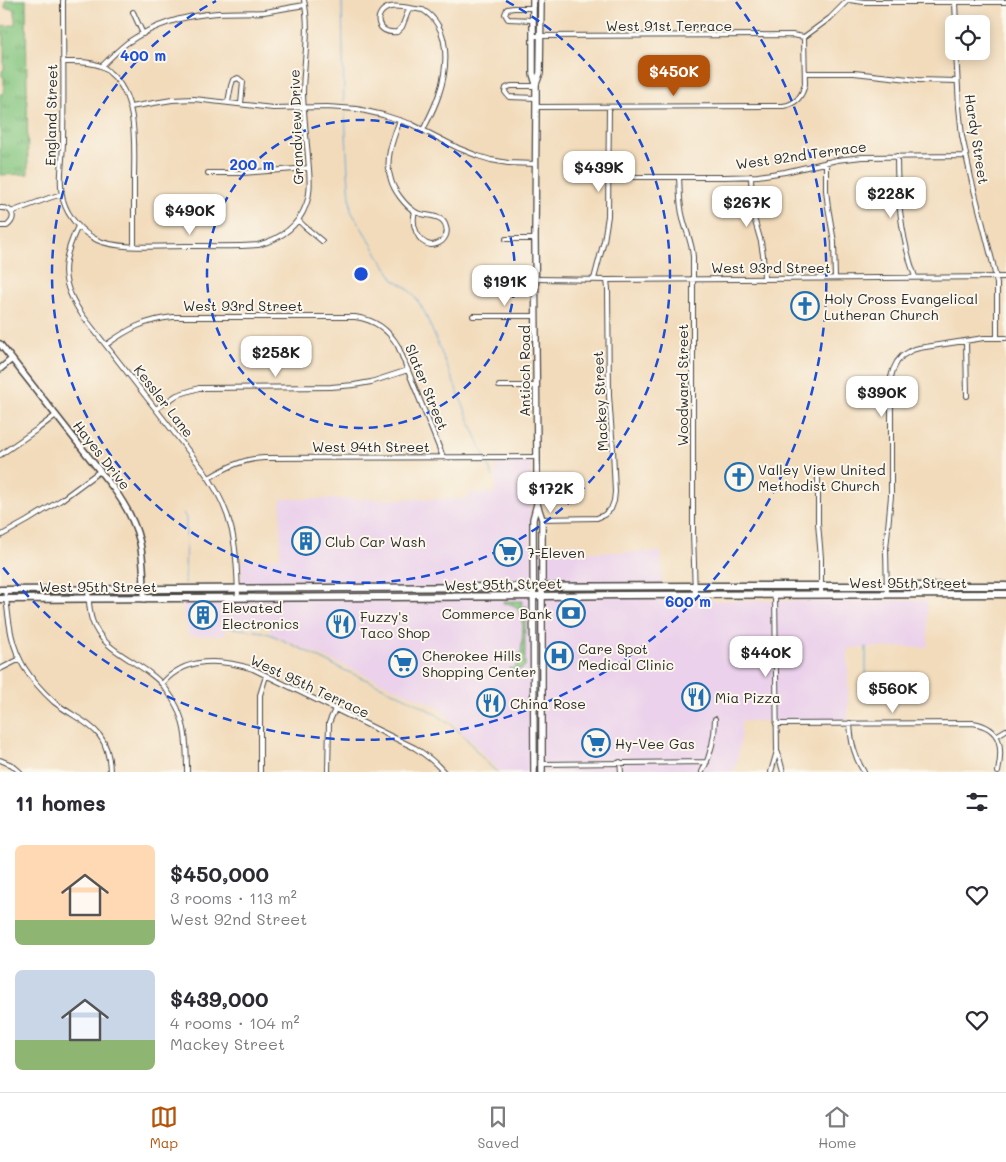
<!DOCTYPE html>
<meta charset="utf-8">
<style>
:root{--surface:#fff;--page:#f7f7f7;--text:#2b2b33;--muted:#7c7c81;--line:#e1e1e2;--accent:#b45309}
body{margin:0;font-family:Mali,sans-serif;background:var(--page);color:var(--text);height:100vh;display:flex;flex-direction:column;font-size:19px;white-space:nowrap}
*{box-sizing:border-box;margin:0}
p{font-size:16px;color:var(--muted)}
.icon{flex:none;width:28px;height:28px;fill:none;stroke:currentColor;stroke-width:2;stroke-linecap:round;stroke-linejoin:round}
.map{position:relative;height:772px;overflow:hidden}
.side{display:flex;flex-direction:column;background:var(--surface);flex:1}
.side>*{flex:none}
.fabs{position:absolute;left:945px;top:15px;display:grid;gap:10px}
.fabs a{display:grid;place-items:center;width:45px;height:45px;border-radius:8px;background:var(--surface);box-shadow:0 2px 12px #0003;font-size:25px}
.price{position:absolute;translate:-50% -42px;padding:0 11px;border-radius:10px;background:#fff;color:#222;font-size:16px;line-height:32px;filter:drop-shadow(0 1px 2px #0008)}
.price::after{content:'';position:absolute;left:50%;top:30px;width:15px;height:11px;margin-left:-8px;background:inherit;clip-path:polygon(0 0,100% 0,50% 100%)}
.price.on{background:var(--accent);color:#fff}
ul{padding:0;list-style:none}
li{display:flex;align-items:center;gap:15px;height:125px;padding:0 15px}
li span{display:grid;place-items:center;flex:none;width:140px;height:100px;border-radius:8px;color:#555}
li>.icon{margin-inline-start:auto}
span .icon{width:60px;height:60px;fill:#fffc;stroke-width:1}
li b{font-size:21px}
h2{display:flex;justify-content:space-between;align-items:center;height:60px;padding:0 15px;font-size:21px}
.tab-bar{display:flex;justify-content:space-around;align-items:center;height:70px;border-top:1px solid var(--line);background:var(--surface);font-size:14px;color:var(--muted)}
.tab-bar a{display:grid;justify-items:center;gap:2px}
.tab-bar .on{color:var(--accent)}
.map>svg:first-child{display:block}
</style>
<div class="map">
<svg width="1006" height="772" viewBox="0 0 1006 772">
<defs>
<pattern id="grass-dots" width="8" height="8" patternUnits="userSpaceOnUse" patternTransform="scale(1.25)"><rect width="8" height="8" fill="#83c57e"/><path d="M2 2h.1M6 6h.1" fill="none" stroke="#6ba067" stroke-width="1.8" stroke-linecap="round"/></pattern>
<pattern id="park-tufts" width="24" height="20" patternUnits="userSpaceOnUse" patternTransform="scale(1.25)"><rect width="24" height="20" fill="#83c57e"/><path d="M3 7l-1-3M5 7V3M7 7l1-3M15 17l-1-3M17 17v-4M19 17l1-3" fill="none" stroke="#6ba067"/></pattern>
</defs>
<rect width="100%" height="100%" fill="#fbf7ec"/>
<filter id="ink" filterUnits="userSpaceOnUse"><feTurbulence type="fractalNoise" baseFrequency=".02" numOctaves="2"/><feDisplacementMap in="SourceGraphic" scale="10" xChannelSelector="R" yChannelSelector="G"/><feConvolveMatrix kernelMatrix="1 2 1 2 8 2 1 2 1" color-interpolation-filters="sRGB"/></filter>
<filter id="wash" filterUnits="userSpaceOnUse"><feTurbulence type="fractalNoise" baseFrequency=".0096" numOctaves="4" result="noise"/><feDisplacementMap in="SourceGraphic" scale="20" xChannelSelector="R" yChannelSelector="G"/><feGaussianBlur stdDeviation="1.12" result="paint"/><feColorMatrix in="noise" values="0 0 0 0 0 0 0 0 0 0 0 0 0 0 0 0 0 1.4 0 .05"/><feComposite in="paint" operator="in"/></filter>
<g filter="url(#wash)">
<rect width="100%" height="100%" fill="#f2dbbb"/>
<path fill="#ebd1eb" d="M531 459V545L579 544V552H661L663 601 927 600 928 647 848 648V720L741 721V736L737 763 733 772H501L438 707 270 633V626H225V635L189 636 181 602 241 601 242 561 280 558 281 499H468L469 493H495L496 460Z"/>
<path fill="url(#grass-dots)" stroke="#577854" d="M503 601H522L521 607 527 606 525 630V666L522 669 509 670 510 668 514 669 521 657 517 654 521 653C522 635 529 603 503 603Z"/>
<path fill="url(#park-tufts)" stroke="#577854" d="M6 0H26L28 174 0 175V94L4 93V78L2 76V71L4 70V35L0 34V26L15 25V9L5 8Z"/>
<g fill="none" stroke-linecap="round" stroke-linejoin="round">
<path stroke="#5ca1d1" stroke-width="1" d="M342 0 344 101
M345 113 348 172 351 211 394 280C410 287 417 299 425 313L493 477
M183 513 186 518 185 583
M226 627 263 632 272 635C296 646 320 658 344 670 380 686 417 700 449 723 468 736 479 758 497 772
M866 647V675"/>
</g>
</g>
<g filter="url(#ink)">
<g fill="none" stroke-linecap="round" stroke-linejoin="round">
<defs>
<path id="minor" d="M63 0C63 47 64 93 63 140 63 160 58 181 63 200 68 217 81 232 97 240 118 250 162 246 187 246 210 246 235 247 258 245 280 239 298 227 306 205 312 190 309 172 308 156 306 136 304 115 303 95 303 63 311 32 304 0
M849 0 864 2H1006
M955 2 956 24
M533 8H514L507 9 505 14 508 19 533 20
M409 9 402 27 397 32C376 35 372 12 390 7 398 5 414 9 423 10 451 27 448 67 439 94 435 107 429 118 423 130
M133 12 143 34
M533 36 792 35 804 37
M956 51 959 107 962 136 971 178 993 264 997 284V338
M63 62C75 62 89 61 101 66 104 67 107 70 110 73 139 97 134 147 134 181 134 203 134 224 134 246
M102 66C110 58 118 50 127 43 153 25 186 15 218 13 233 12 248 13 264 12 278 10 292 7 305 5
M805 73H854L918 80 957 81
M536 86H511L506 88 505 92 509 97 536 98
M228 102 231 86 233 80 238 78 243 82 241 104
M130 107 172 100 194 99 273 108 327 107 357 109 383 115 411 124 458 148 478 156 491 160 508 163 536 164
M536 107 783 106C796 104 802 97 805 84L804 37 830 18 848 0
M400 120C393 139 384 160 391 180 394 191 405 205 414 211 423 218 443 212 446 227 448 233 446 237 442 241 439 243 435 245 431 245 417 243 411 223 415 212
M897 156C897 197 901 238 915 277
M826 162V190L828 207 834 242 835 278
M208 173H242L309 168
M751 176 752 205 754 218 761 242 763 255 764 278
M609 177H725L758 176 785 172 837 160 862 157 966 156
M679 177C680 191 679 204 683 218 686 232 692 241 693 257V532L695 595
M0 208C13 207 17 218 7 226H0
M11 212 49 198 62 194
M299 221 304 226 322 241
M78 226C61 262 59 282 83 316L201 467C234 511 237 545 238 598
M506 239H535
M536 279 607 280 1006 277
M594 279 604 241 608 216 609 107
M473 316H536
M966 341 967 396
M106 345C128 329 145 320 173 317H355C375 320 388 329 398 346L443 457
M499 386H537
M156 409 177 395 199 388 331 387 354 385 371 382 408 370
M0 455 39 428 56 415
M818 470V523L821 558V595
M209 478C227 467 243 459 264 458L537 457
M542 519 597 518 604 515 611 509 614 501 615 492 613 450 609 396 608 289 607 280
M0 536 27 521 61 500 100 471
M5 590C9 619 9 642 24 667 32 680 43 692 54 702 84 725 109 726 110 772
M88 590C89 600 89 611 92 620 103 655 145 661 166 689 186 715 187 741 187 772
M887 595 886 549 891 496V377L893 370 897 362 902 356 912 350 919 348 984 338H1006
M0 669 20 659
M162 684C185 656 222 659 253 669L415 748C426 755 435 762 444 772
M850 723C851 742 854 756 864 772
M776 724 973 723C1002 728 1003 747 998 772
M996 736 1006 730
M778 753 783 772
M0 760 12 765 20 772
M620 762 621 772
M542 764 707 762
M260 772V695L266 676
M328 772 329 723 335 709
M702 772C711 755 715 738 715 719
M771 772 777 751 775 594"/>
<path id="tertiary" d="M0 344 114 489C142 528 144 552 144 599
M0 369 12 359"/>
<path id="secondary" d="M533 0V74L536 84V107L535 239 537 457V504L533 519 534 772
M536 84 540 73 541 0
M537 504 542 519V772"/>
<path id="primary" d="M0 590 694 586H1006
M0 599 542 596 620 595 1006 594"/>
</defs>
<use href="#minor" stroke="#494541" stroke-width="6"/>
<use href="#tertiary" stroke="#494541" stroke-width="8"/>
<use href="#secondary" stroke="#494541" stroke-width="8"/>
<use href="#primary" stroke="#494541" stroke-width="9"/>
<use href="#minor" stroke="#fff" stroke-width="4"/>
<use href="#tertiary" stroke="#fff" stroke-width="5"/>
<use href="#secondary" stroke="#fff" stroke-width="5.5"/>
<use href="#primary" stroke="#fff" stroke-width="6"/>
</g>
</g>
<g fill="none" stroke="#1d4ed8" stroke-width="2.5" stroke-dasharray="9 6">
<circle cx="361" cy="274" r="154"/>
<path d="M506 1A309 309 0 1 1 216 1"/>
<path d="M736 2A463 463 0 0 1 1 565"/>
</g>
<defs>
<symbol id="church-ring" viewBox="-11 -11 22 22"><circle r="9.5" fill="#fbf7ec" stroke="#1f6fb2" stroke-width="1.5"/><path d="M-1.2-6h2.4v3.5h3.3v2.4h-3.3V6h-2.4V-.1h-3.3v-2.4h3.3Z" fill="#1f6fb2"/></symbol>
<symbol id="building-ring" viewBox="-11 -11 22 22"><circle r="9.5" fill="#fbf7ec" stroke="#1f6fb2" stroke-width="1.5"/><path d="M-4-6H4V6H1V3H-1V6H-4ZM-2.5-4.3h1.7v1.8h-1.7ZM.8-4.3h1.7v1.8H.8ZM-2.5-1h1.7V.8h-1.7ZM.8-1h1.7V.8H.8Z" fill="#1f6fb2"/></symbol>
<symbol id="supermarket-ring" viewBox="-11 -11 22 22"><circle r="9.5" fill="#fbf7ec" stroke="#1f6fb2" stroke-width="1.5"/><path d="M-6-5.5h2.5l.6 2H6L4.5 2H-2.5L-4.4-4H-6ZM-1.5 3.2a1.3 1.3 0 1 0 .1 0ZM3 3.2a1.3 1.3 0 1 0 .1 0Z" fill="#1f6fb2"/></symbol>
<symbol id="bank-ring" viewBox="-11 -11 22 22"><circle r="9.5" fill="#fbf7ec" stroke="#1f6fb2" stroke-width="1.5"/><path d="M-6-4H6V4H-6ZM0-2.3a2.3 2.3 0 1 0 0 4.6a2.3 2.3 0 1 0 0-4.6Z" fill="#1f6fb2"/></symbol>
<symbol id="restaurant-ring" viewBox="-11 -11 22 22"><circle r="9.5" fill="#fbf7ec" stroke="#1f6fb2" stroke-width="1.5"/><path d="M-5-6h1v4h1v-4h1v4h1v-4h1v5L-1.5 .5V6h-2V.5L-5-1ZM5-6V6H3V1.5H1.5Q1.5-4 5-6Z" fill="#1f6fb2"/></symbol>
<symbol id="hospital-ring" viewBox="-11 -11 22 22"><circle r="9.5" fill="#fbf7ec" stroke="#1f6fb2" stroke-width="1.5"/><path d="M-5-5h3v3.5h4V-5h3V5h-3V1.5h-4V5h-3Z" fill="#1f6fb2"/></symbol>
</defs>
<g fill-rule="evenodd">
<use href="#church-ring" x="789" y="290" width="32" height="32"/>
<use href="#church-ring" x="723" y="461" width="32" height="32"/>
<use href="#building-ring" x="290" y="525" width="32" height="32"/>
<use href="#supermarket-ring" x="492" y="536" width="32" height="32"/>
<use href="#bank-ring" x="555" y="597" width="32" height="32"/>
<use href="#building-ring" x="187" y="599" width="32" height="32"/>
<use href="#restaurant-ring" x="325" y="608" width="32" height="32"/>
<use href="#hospital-ring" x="543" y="640" width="32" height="32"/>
<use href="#supermarket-ring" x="387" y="647" width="32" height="32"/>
<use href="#restaurant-ring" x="680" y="681" width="32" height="32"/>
<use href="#restaurant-ring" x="475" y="687" width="32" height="32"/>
<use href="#supermarket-ring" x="580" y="727" width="32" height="32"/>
</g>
<g text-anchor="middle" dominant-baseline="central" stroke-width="4" stroke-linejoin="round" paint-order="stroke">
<g font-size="14" fill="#2b2b2b" stroke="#fbf7ec">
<text x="669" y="25">West 91st Terrace</text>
<text transform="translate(51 115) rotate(-89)">England Street</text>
<text transform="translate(296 127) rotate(-92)">Grandview Drive</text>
<text transform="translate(977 139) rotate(81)">Hardy Street</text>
<text transform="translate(801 155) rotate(-8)">West 92nd Terrace</text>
<text x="771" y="267">West 93rd Street</text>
<text x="243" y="305">West 93rd Street</text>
<text transform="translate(524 371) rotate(-90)">Antioch Road</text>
<text transform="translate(682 385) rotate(-90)">Woodward Street</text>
<text transform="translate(427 387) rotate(68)">Slater Street</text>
<text transform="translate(164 401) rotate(52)">Kessler Lane</text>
<text transform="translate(600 401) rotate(-93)">Mackey Street</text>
<text x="371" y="446">West 94th Street</text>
<text transform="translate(102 455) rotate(52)">Hayes Drive</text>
<text x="908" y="582">West 95th Street</text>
<text transform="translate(503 584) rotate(-1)">West 95th Street</text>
<text x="98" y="586">West 95th Street</text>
<text transform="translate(310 686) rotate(25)">West 95th Terrace</text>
</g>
<g font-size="14" fill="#2b2b2b" stroke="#fbf7ec" text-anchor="start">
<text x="824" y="298">Holy Cross Evangelical<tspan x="824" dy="16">Lutheran Church</tspan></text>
<text x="758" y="469">Valley View United<tspan x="758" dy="16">Methodist Church</tspan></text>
<text x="325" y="541">Club Car Wash</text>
<text x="527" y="552">7-Eleven</text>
<text x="222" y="607">Elevated<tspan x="222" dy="16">Electronics</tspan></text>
<text x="552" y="613" text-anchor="end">Commerce Bank</text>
<text x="360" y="616">Fuzzy's<tspan x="360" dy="16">Taco Shop</tspan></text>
<text x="578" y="648">Care Spot<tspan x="578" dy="16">Medical Clinic</tspan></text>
<text x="422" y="655">Cherokee Hills<tspan x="422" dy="16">Shopping Center</tspan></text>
<text x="715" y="697">Mia Pizza</text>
<text x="510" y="703">China Rose</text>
<text x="615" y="743">Hy-Vee Gas</text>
</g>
</g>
<circle cx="361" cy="274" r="8" fill="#1d4ed8" stroke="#fbf7ec" stroke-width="2.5"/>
<g font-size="15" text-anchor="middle" font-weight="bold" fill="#1d4ed8" stroke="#fbf7ec" stroke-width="4" stroke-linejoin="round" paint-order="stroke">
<text x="143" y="61">400 m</text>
<text x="252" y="170">200 m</text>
<text x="688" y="607">600 m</text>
</g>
</svg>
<div class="fabs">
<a><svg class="icon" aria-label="locate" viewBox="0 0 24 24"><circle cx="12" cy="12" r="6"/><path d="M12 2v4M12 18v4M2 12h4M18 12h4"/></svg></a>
</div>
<b class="price on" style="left:674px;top:97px">$450K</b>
<b class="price" style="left:599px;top:193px">$439K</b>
<b class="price" style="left:891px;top:219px">$228K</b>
<b class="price" style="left:747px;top:228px">$267K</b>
<b class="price" style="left:190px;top:236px">$490K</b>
<b class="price" style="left:505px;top:307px">$191K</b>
<b class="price" style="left:276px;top:378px">$258K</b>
<b class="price" style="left:882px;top:418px">$390K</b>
<b class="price" style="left:551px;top:514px">$172K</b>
<b class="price" style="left:766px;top:678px">$440K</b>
<b class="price" style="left:893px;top:714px">$560K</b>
</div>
<section class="side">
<h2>11 homes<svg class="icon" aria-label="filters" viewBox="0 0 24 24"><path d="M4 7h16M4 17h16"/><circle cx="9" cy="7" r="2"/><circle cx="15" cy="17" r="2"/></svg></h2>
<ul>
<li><span style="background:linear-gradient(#ffd9b3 75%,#8fb573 0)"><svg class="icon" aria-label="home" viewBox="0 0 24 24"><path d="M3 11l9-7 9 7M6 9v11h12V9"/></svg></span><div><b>$450,000</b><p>3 rooms · 113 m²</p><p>West 92nd Street</p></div><svg class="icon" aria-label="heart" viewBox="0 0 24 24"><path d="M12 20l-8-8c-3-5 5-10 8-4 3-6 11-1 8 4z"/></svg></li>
<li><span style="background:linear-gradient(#c9d6e8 70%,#8fb573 0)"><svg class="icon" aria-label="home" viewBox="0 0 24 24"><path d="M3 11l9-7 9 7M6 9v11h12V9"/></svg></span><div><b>$439,000</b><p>4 rooms · 104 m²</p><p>Mackey Street</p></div><svg class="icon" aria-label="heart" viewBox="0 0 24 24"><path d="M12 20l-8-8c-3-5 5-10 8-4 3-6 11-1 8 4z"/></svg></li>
</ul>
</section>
<nav class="tab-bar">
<a class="on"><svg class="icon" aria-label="map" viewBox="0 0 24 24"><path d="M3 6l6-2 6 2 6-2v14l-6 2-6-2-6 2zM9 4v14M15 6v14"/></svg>Map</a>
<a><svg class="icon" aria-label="saved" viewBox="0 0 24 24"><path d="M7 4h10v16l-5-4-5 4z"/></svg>Saved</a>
<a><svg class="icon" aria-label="home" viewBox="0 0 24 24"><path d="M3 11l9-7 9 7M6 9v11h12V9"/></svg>Home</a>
</nav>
